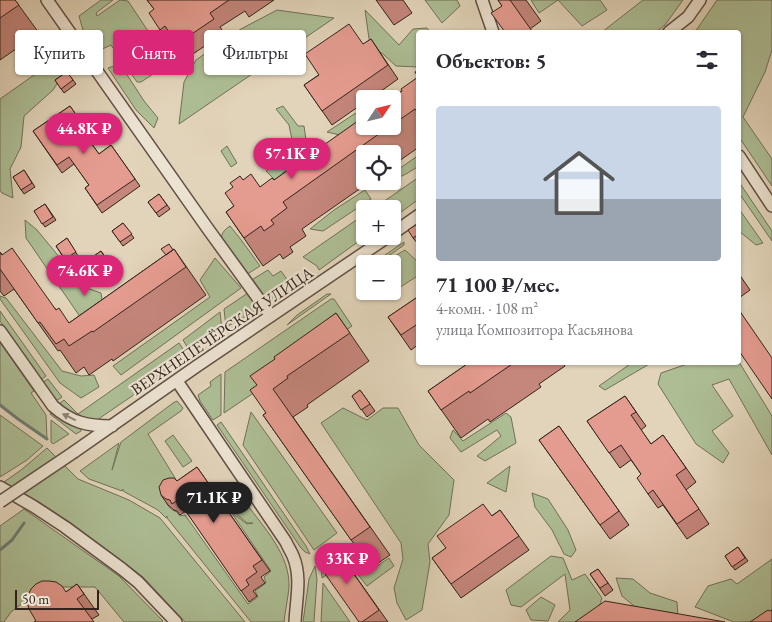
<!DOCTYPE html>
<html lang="ru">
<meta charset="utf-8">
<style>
:root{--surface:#fff;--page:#f2f2f3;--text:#2b2b33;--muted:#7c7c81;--accent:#db2777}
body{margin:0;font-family:"EB Garamond",serif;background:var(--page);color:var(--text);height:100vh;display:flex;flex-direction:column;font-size:19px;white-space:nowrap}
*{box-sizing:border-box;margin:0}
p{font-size:16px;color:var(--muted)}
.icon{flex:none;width:28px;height:28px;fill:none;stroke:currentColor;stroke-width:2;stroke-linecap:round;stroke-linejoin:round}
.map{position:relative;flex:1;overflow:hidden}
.details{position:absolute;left:416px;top:30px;width:325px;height:335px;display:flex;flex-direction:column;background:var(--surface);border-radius:5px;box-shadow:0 1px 4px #0004}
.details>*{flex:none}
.banner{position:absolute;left:15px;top:30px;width:326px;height:45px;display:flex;gap:10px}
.needle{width:32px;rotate:55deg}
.controls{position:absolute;left:356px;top:90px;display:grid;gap:10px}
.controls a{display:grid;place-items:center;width:45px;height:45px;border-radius:5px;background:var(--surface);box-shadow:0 1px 4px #0004;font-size:25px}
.scale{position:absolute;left:15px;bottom:12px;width:84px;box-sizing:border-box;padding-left:5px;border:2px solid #33231c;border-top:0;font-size:14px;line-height:18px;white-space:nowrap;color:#33231c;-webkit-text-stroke:4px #ece3d2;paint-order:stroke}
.price{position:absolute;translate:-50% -42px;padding:0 11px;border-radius:18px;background:var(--accent);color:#fff;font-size:16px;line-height:32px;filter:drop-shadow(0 1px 2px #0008)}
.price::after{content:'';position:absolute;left:50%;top:30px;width:15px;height:11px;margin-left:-8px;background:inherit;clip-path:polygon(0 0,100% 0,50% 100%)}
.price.on{background:#222;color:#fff}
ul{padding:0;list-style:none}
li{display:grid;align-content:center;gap:10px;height:265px;padding:0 20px}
li span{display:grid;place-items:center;height:155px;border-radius:5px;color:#555}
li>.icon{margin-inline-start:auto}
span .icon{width:90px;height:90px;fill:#fffc;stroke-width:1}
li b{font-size:21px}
h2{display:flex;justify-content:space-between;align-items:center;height:60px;padding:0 20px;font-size:21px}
.pill{padding:0 18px;border-radius:5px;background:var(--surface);box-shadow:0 1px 4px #0004;font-size:18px;line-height:45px}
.pill.on{background:var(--accent);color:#fff}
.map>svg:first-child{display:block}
</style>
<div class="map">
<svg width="772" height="622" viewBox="0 0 772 622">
<rect width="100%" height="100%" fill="#e2d4ba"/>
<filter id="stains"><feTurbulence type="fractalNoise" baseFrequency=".004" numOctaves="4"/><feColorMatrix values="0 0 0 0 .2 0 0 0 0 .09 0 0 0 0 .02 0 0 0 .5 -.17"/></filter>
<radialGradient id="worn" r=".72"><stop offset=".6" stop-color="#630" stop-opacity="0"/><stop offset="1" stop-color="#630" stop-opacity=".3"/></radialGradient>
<path fill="#adbe95" stroke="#707058" d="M101 0H113L96 13 97 16 120 0 128 1 166 58V62L165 66 141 82H137L111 45 98 51 85 37 79 16Z
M425 0H457L460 6 442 23Z
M531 0H600L607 10 582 26 558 0 539 13Z
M643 0H683L665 25 656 32H602Z
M717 0H772V50L765 72 743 117 772 159V186L739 137V32H695Z
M277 10 334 18 179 124 184 82 196 60 241 29Z
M365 10 399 45 413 29 427 28 430 32H419V67L396 66 383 54 370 46Z
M73 58 53 90 24 116 21 147 10 169 13 198 2 193 0 190V99L51 63Z
M120 64 144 101 158 118 154 128 136 110 108 68Z
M283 106 298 126H304L306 140H292L289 125 276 109Z
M365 107V126L344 136 327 132Z
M227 146 237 163 231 167 221 151Z
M294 153 312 165 303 172 292 165 275 180 266 171Z
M419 155V166L406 174 393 180V173Z
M419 177V199L393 218 392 209H373Z
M739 182 772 231V241L739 193Z
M365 190 371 199 323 231 310 229 334 210Z
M739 209 763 243 756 245 739 231Z
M365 214V236H366L319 270 317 266 303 257Z
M25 220 37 230 84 287 101 293 104 311 83 321 26 238Z
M230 226 242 241 260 266 246 275 222 242C220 234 224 230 230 226Z
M404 242V245L377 264H372Z
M405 250 419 263V275L388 295 385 291H392L395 256Z
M215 258 241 288 121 375 113 366 210 297 200 280Z
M268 270 273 276 281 271 286 278 287 287 288 290C281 295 275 302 266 300L250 281Z
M248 293 258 308 256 311 226 327 224 309Z
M327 294H331L287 325 297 315Z
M0 296 6 298 62 371 81 376 94 375 99 387 81 398 60 383 0 299Z
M331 299H334L352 326 224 413 225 372Z
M0 311 46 376 41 380 0 321Z
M220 312 222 330 205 339 189 350 183 340Z
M0 342 34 391 31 393 46 415 47 439 18 419 0 405Z
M179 343 185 352 169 364 170 370 97 420 75 417 59 404 64 400 78 414Z
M633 362 651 363 605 390 599 386Z
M739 362 772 416V455L729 379 712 385 733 416 712 431 729 453 723 463 696 444 658 384 661 373 690 363Z
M221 374V415L213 420 200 401 198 395 211 386 210 382Z
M48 379 62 397 56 401 43 382Z
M177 401 183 408 181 411 148 434 180 486 166 501C168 507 171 510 177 512L180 516 185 515 248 604 258 597 255 591 266 583 264 577 271 571 231 512 247 524 253 523H247L233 511 246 503C264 528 290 554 289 587 288 599 285 611 284 622H251L167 518V516L166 518 158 510 123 491V489L122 491 89 479 80 471 119 443 112 470 121 442 173 403Z
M343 408 367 420 383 408H398L419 445 454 480 449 515 428 544 430 562 422 610 406 620 397 603 394 588 403 559 401 543 321 423Z
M53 412 81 428V431L76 434 50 414Z
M251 412 337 533 314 550 243 445Z
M506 413 511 417 516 443 485 461 477 456 501 436 497 430 461 452 450 438 453 430 463 441Z
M0 415 43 446 27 460 0 477Z
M51 420 69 434 53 444 51 442Z
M221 422 306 546 310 554 305 552 301 548 217 425Z
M173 435 192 461 183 467 165 441Z
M47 448 78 479 129 500 160 518 245 622H185L143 577 126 564 71 523 39 502 4 482 21 470Z
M510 466 506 492 487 483Z
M532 493 548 499 568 530 576 550 571 557 564 554 552 530 535 507Z
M24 509 119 576 163 621 162 622H124L95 587H43L11 612 4 622H0V526Z
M345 546 353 557 322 578 321 564Z
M551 556 563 558 572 580 585 574 602 598 595 620 592 622H558L570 610 565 574 521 607 511 605 506 590Z
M389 558 394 566 367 586 352 567 360 564 370 571Z
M772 559V621L734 622 695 607 708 586 731 579 737 584Z
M315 566 317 579 314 622H303L309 579Z
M616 578 633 579 650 593 677 602 678 617 640 611 622 596Z
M323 583 350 622H321Z
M541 597 555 605 548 621 531 620 526 610Z"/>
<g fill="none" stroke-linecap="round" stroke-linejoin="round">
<path stroke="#6e7c75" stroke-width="3" d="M0 405 18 419 47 439
M0 550 12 540 24 523"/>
<defs>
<path id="minor" d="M47 0 208 229 271 316
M482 0 493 32
M669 32 688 17 700 0
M739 156 772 206
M392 234 419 215
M0 331 53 406C72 423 88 426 112 426
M177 381 286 542C288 547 291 551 293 556 302 577 296 600 295 622
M74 452 197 366 389 236
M0 487 33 506 65 527 122 569 138 582 176 622"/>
</defs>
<use href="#minor" stroke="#5f4f44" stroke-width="14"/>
<use href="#minor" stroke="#ece3d2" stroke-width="11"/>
<defs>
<path id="minor-bridge" d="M0 502 74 452"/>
</defs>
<use href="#minor-bridge" stroke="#5f4f44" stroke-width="14" stroke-linecap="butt"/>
<use href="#minor-bridge" stroke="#ece3d2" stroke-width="11"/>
</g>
<path fill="#c5867c" stroke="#33231c" d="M0 0H15L39 33 0 60Z
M147 0H274L249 17 245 11 220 27 224 33 187 58 175 41 170 44 160 30 154 9Z
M376 0H403L412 13 394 25Z
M498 0H526L541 21 530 29 533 32H505L502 6Z
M371 39 398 79 370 99H365V102L332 125 304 85Z
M419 70V147L392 166V154H365V181H371L302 229 306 236 290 247 293 252 283 259 280 254 263 266 226 212 234 206 243 180 260 187 274 180 365 126H392V99L418 77Z
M67 72 76 84 64 93 55 80Z
M70 106 87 130 84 133 99 154 111 145 140 186 102 213 85 188 89 185 74 164 62 173 33 131Z
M24 170 35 187 24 194 13 177Z
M159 194 170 209 159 217 148 202Z
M45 204 56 220 45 227 34 211Z
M123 223 134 238 123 246 112 231Z
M419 223V245L413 238Z
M67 238 78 256 67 263 56 246Z
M174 249 206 295 113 361 112 359 89 375 84 367 76 373 60 350 58 351 14 289 4 296 0 291V252L69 323Z
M101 251 111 265 103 270 94 256Z
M739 274 750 290 739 298Z
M419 296V344L411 350 388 317Z
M336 313 369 361 307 405 308 407 293 417 390 555 371 568 263 415 266 413 257 385 275 359Z
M470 362H563L565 366 539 384 541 387 490 422 488 419 461 438 428 391Z
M360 390 375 411 367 417 352 396Z
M625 396 646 426 641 430 651 444 663 435 696 482 686 490 709 524 687 539 663 505 658 508 648 494 641 474 631 460 620 468 587 421Z
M559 426 629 525 610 539 539 440Z
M197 467 270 571 261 577 265 583 253 591 257 596 249 602 186 511 180 515 177 511 174 510 168 505 161 495 177 481Z
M500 510 529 550 461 598 432 558Z
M335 547 388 622H359Z
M738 547 748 561 735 570 725 556Z
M598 569 613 590 605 596 590 574Z
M77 584 99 615 92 619 36 621 66 592Z"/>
<path fill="#e59c90" stroke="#33231c" d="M0 0H15L19 5 0 18Z
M147 0H229L210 13 214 19 177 44 165 26 160 30 149 13 154 9Z
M498 0H511H510L532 31 530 32H505L491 13 502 6Z
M349 24 363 44 371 39 388 65 322 111 304 85 319 75 305 54Z
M419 70V114L415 109 392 125V99H390L402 91 401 89 418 77 415 72Z
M67 72 73 80 61 89 55 80Z
M70 106 82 123 78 125 99 154 111 145 135 179 97 205 85 188 89 185 69 157 57 165 33 131Z
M365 116V126H390L283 202 287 208 271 220 274 224 264 231 261 226 244 238 226 212 234 206 225 193 233 187 230 183 240 176 243 180 251 174 260 187 272 178 274 180Z
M24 170 32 183 21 190 13 177Z
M159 194 167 205 156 213 148 202Z
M45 204 53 217 42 224 34 211Z
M123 223 132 234 120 242 112 231Z
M419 223V234L413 238 408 230Z
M67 238 76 252 65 259 56 246Z
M169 244 173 250 166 255 161 249Z
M12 248 56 310 59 308 69 323 174 249 186 267 93 332 92 331 69 346 64 339 56 344 40 322 38 323 0 269V252L2 255Z
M101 251 108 262 101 266 94 256Z
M419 296V323L401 335 388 317Z
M739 310 772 358V399L739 351Z
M336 313 350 333 287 376 288 378 273 389 370 527 351 540 263 415 266 413 250 390 257 385 250 376 275 359 274 357Z
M470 362H515L470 393 469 391 441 410 428 391Z
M360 390 370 404 361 410 352 396Z
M625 396 636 412 631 415 651 444 663 435 686 468 676 475 699 509 677 524 653 490 648 494 637 478 641 474 621 445 609 453 587 421Z
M559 426 619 511 600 525 539 440Z
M197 467 262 560 253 566 257 572 246 580 249 585 241 591 178 500 172 504 170 500 166 499 161 495 159 487 163 480 169 478H174L177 481Z
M483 504 492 516 500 510 519 536 451 584 432 558 446 548 437 536Z
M335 547 379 610 362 622H359L316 561Z
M738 547 745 558 732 567 725 556Z
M598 569 608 583 600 588 590 574Z
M42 581H49L56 582 62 586 66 592 77 584 84 594 77 599 94 622H34L36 621 29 609 27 602 28 595 31 589 36 584Z
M605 601 725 622H575Z
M768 610 770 611 772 610V622H750Z"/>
<defs><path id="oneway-solid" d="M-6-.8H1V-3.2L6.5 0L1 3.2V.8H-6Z" transform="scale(1.25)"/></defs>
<use fill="#908377" href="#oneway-solid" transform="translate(69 417) rotate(-154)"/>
<g text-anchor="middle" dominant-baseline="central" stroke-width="4.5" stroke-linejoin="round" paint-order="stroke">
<g font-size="16" fill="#33231c" stroke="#ece3d2">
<text transform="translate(222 331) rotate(-34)">ВЕРХНЕПЕЧЁРСКАЯ УЛИЦА</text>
</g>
</g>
<rect width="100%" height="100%" filter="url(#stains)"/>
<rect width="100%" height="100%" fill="url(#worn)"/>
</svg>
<div class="controls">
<a><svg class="needle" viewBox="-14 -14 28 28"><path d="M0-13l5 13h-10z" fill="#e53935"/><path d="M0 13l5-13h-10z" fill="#7c7c81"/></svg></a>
<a><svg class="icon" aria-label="locate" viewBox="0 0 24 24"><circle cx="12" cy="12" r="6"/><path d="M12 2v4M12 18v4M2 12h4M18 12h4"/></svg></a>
<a>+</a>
<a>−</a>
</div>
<div class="scale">50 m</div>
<b class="price" style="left:84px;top:155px">44.8K ₽</b>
<b class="price" style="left:292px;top:180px">57.1K ₽</b>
<b class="price" style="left:85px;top:297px">74.6K ₽</b>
<b class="price on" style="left:214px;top:524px">71.1K ₽</b>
<b class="price" style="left:347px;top:585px">33K ₽</b>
<div class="banner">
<a class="pill">Купить</a>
<a class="pill on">Снять</a>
<a class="pill">Фильтры</a>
</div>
<section class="details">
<h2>Объектов: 5<svg class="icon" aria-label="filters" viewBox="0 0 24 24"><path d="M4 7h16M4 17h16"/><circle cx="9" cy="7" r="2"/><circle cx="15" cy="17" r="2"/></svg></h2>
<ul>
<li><span style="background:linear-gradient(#c9d6e8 60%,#9aa5b1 0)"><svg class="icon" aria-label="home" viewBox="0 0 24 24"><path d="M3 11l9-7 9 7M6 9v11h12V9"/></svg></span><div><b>71 100 ₽/мес.</b><p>4-комн. · 108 m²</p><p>улица Композитора Касьянова</p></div></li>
</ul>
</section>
</div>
